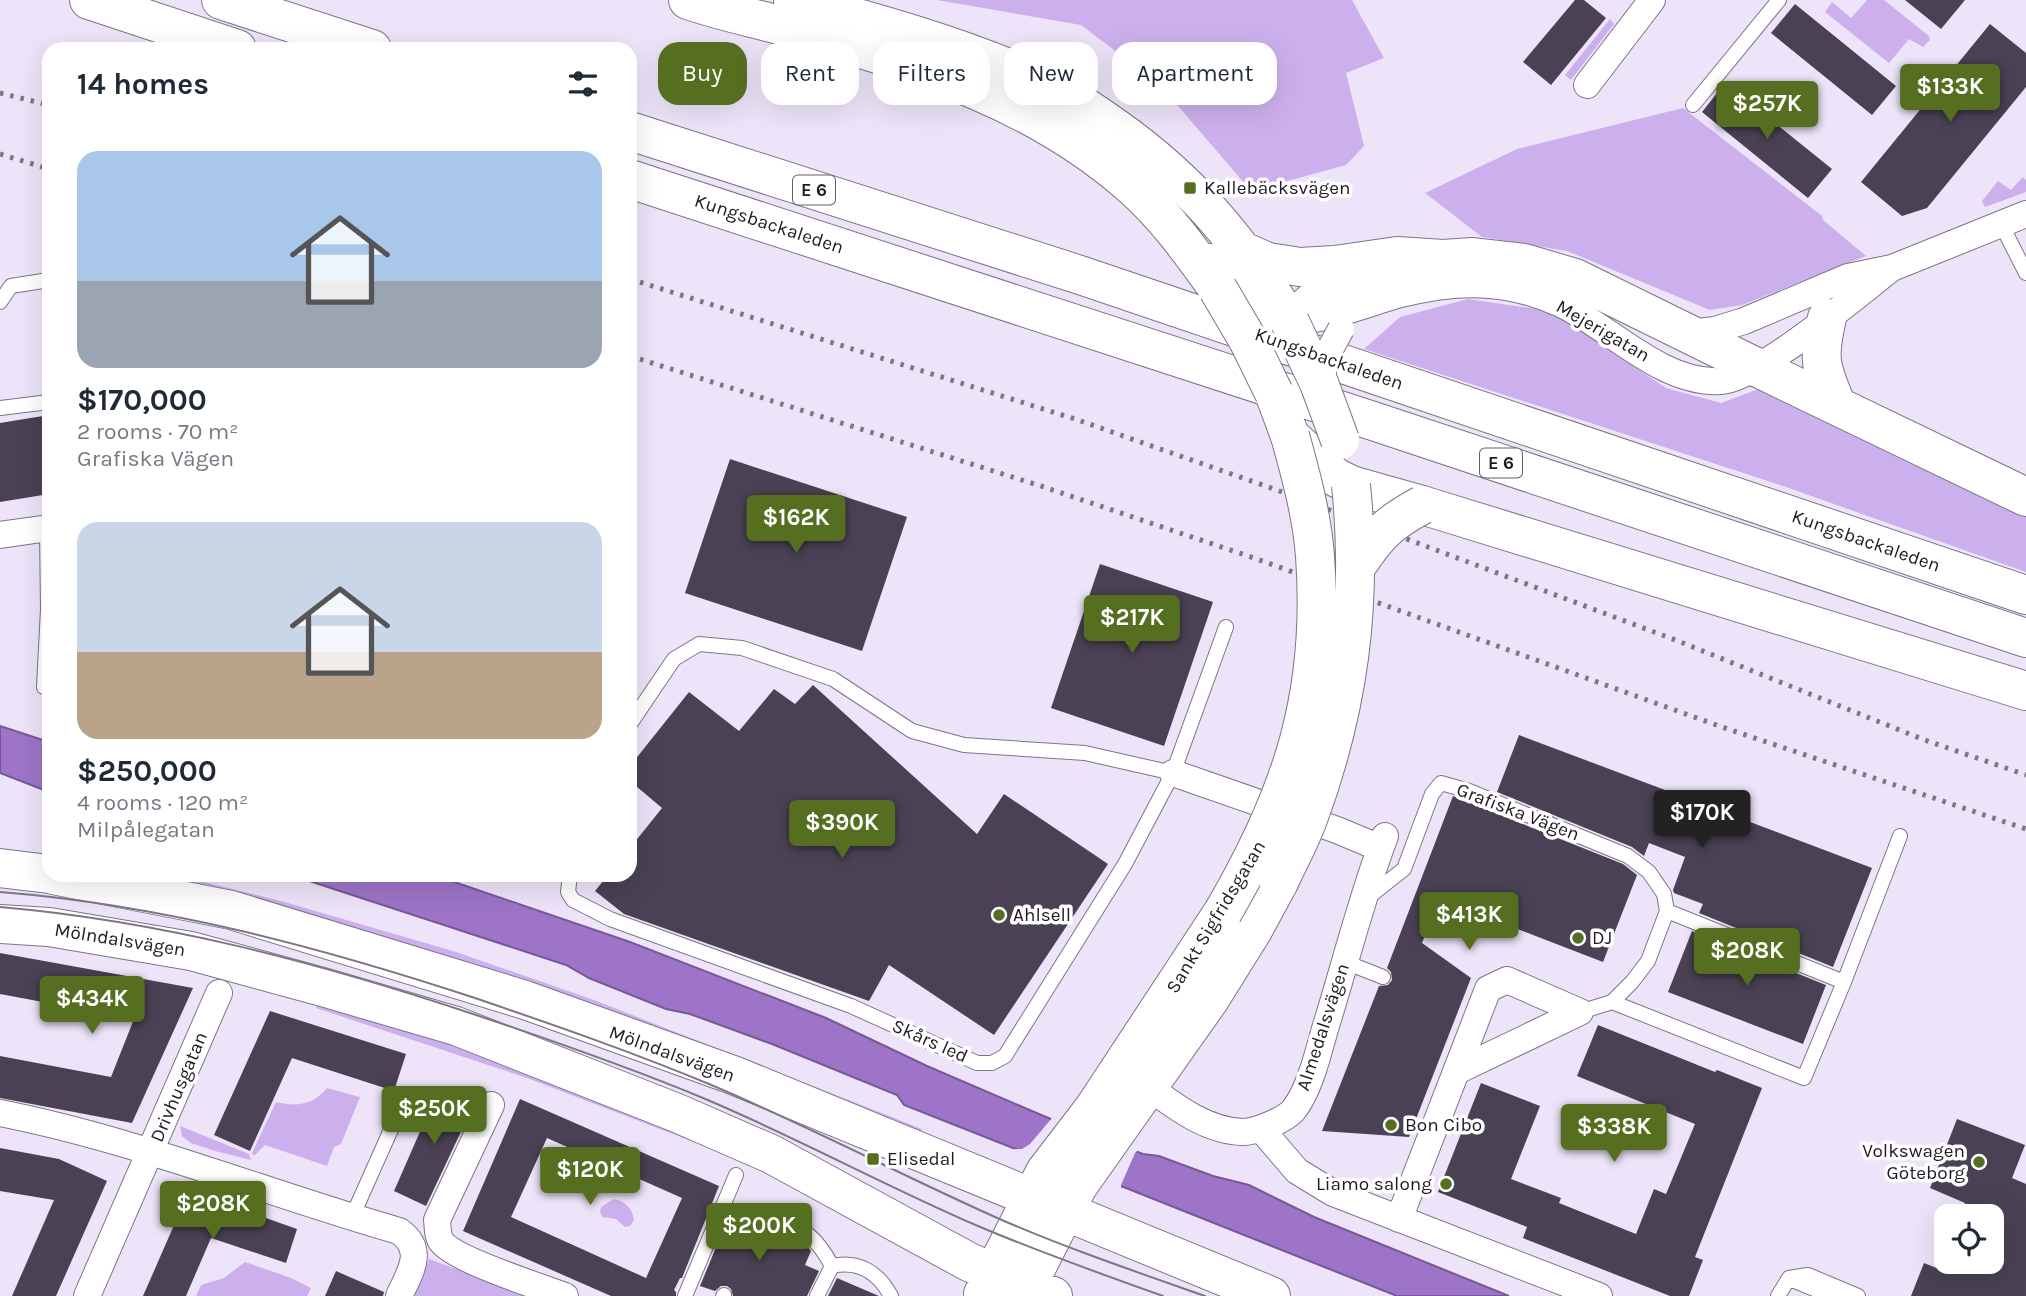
<!DOCTYPE html>
<meta charset="utf-8">
<style>
:root{--surface:#fff;--page:#f2f2f3;--text:#1f2937;--muted:#747a83;--accent:#556e20}
body{margin:0;font-family:Karla,sans-serif;background:var(--page);color:var(--text);height:100vh;display:flex;flex-direction:column;font-size:26px;white-space:nowrap}
*{box-sizing:border-box;margin:0}
p{font-size:23px;color:var(--muted)}
.icon{flex:none;width:38px;height:38px;fill:none;stroke:currentColor;stroke-width:2;stroke-linecap:round;stroke-linejoin:round}
.map{position:relative;flex:1;overflow:hidden}
.sheet{position:absolute;left:42px;top:42px;width:595px;height:840px;display:flex;flex-direction:column;background:var(--surface);border-radius:21px;box-shadow:0 7px 28px #0002}
.sheet>*{flex:none}
.top-card{position:absolute;left:658px;top:42px;width:665px;height:63px;display:flex;gap:14px}
.fabs{position:absolute;left:1934px;top:1204px;display:grid;gap:14px}
.fabs a{display:grid;place-items:center;width:70px;height:70px;border-radius:14px;background:var(--surface);box-shadow:0 7px 28px #0002;font-size:35px}
.price{position:absolute;translate:-50% -60px;padding:0 16px;border-radius:7px;background:var(--accent);color:#fff;font-size:23px;line-height:46px;filter:drop-shadow(0 2px 4px #0008)}
.price::after{content:'';position:absolute;left:50%;top:42px;width:21px;height:16px;margin-left:-10px;background:inherit;clip-path:polygon(0 0,100% 0,50% 100%)}
.price.current{background:#222;color:#fff}
ul{padding:0;list-style:none}
li{display:grid;align-content:center;gap:14px;height:371px;padding:0 35px}
li span{display:grid;place-items:center;height:217px;border-radius:21px;color:#555}
li>.icon{margin-inline-start:auto}
span .icon{width:126px;height:126px;fill:#fffc;stroke-width:1}
li b{font-size:30px}
h2{display:flex;justify-content:space-between;align-items:center;height:84px;padding:0 35px;font-size:30px}
.tag{padding:0 24px;border-radius:21px;background:var(--surface);box-shadow:0 7px 28px #0002;font-size:24px;line-height:63px}
.tag.current{background:var(--accent);color:#fff}
.map>svg:first-child{display:block}
</style>
<div class="map">
<svg width="2026" height="1296" viewBox="0 0 2026 1296">
<rect width="100%" height="100%" fill="#ede4f9"/>
<path fill="#ccb0ed" d="M937 0H1352L1384 58 1346 73 1364 146 1346 165 1251 191 1160 85 1081 25Z
M1867 0H1884L1929 36 1930 40 1923 47 1909 39 1889 63 1825 12 1832 2 1851 18Z
M1610 19 1614 24 1571 80 1565 75Z
M1683 108 1822 216 1823 220 1866 256 1742 305 1710 310 1567 251 1482 237 1425 193 1517 149Z
M2023 177 2026 180V192L1985 207 1982 201 1998 181 2011 190Z
M1468 299 1551 311 1666 388 1721 403 1761 388 2026 516V572L1786 487 1364 349 1400 317Z
M130 875H172L208 883 281 901 453 951 594 1000 922 1129 918 1137Z
M321 996 428 1028 713 1147 712 1149 527 1078 316 1008Z
M327 1088 360 1097 341 1144 334 1147 327 1166 265 1145 254 1156 252 1153 276 1102C297 1107 313 1105 327 1088Z
M180 1126 249 1154 251 1160 215 1151 191 1143 182 1136Z
M614 1199C625 1201 633 1209 634 1220L630 1226 625 1227 616 1219 602 1217 600 1212 601 1207Z
M429 1259 530 1296H413Z
M245 1262 291 1278 311 1288 307 1296H196L201 1285 224 1278Z"/>
<path fill="#9d74c8" stroke="#775996" stroke-width="2" d="M0 726 49 742V792L0 773Z
M291 875H434L630 942 826 1018 927 1066 1053 1120 1143 1154 1159 1156 1213 1176 1249 1185 1314 1217 1509 1296H1397L1126 1188 1013 1148 904 1105 897 1095 772 1044 690 1014 666 1009 589 978 566 965Z"/>
<path fill="#ede4f9" d="M1052 1118 1139 1149 1135 1153 1121 1185V1190L1013 1149H1022L1030 1144Z"/>
<path fill="#4a4254" fill-rule="evenodd" d="M1575 0H1584L1606 18 1551 85 1523 62Z
M1905 0H1965L1941 29Z
M1795 4 1896 86 1872 115 1771 33Z
M1990 24 2026 53V87L1927 208 1902 216 1861 182Z
M1725 83 1832 169 1808 198 1702 112Z
M49 415V494L0 502V423Z
M730 459 907 517 862 651 685 593Z
M1100 564 1213 602 1164 746 1051 708Z
M813 685 977 834 1004 794 1108 864 994 1035 889 965 869 1001 624 914 595 891 608 875H630V848L662 808 630 781V766L689 692 739 731 774 689 795 704Z
M1519 735 1872 868 1833 967 1699 913 1703 904 1674 893 1673 890 1685 857 1649 843 1644 856 1632 847 1497 792Z
M1453 796 1623 864 1637 875 1603 962 1440 899 1422 943 1471 978 1409 1137 1322 1131 1379 986 1388 985 1392 980 1391 972 1387 968Z
M1692 931 1826 985 1803 1044 1668 992Z
M0 953 193 988 132 1123 0 1098V1056L111 1077 134 1019 0 994Z
M270 1011 406 1054 394 1091 292 1058 250 1151 214 1135Z
M1598 1025 1715 1072 1717 1070 1762 1088 1695 1257 1703 1260 1689 1296H1670L1523 1238 1527 1227 1438 1192 1481 1083 1540 1106 1511 1179 1561 1198 1559 1203 1636 1234 1654 1189 1666 1194 1695 1124 1577 1076Z
M440 1086 475 1102 426 1206 394 1191Z
M520 1099 719 1186 682 1278H680L674 1290 676 1292V1296H611L463 1231ZM547 1138 682 1198 646 1278 511 1217Z
M1957 1119 2025 1145 2012 1178 2026 1184V1296H1911L1924 1263 1939 1269 1942 1262H1992V1216H1960L1965 1203 1930 1188Z
M0 1148 59 1159 107 1181 56 1296H12L54 1200 0 1191Z
M189 1191 297 1229 286 1263 211 1238 186 1296H143Z
M731 1211 746 1217 747 1224 751 1229 756 1230 766 1225 775 1228 773 1233 808 1247 811 1251 805 1265 819 1271 807 1296H733L731 1289 727 1286H721L715 1291 700 1286Z
M336 1271 384 1292 383 1296H325Z
M837 1278 879 1296H828Z"/>
<g fill="none" stroke-linecap="round" stroke-linejoin="round">
<defs>
<path id="lane" d="M1693 105 1779 0
M2000 222 2026 273
M0 302 11 286 49 280
M0 408 49 402
M47 529 48 609 44 687 49 689
M630 724 674 659 699 644 742 648 833 679 912 731 964 745 1085 753 1173 773
M570 875 568 892 573 900 610 919 851 1006 977 1063H992L1005 1056 1125 864 1173 773 1226 627
M1366 899 1404 869 1432 794 1441 783 1469 791 1628 856 1649 872 1664 894 1667 911 1648 961 1632 982 1612 1002 1580 1012
M1667 911 1844 982
M1345 962 1383 977
M1612 1002 1804 1078 1844 982 1900 836
M352 1217 406 1096
M755 1220 768 1212C800 1228 814 1232 832 1266
M1790 1279 1831 1296
M685 1296 736 1175
M723 1296 724 1295
M817 1296 832 1266C858 1260 878 1272 891 1296
M1778 1296 1789 1278 1808 1275 1858 1296"/>
<path id="street" d="M1587 85 1652 0
M1211 257C1235 279 1255 310 1288 320 1308 327 1377 300 1401 294 1429 287 1460 282 1490 285 1514 287 1539 294 1561 304 1611 328 1663 385 1721 381 1758 379 1858 294 1892 268
M1690 333 1715 330 1744 321 1848 277 1892 268 2026 214
M0 535 49 528
M1173 773 1337 830 1380 848
M1457 1071 1580 1012
M1136 1078C1167 1100 1202 1131 1243 1132 1256 1132 1288 1119 1295 1108 1310 1088 1318 1053 1325 1029 1345 965 1361 899 1385 836
M491 1105 437 1220C438 1227 437 1235 441 1241 452 1259 541 1287 565 1296
M0 1113C137 1140 266 1193 399 1231 426 1250 410 1272 399 1296
M1261 1129 1297 1171 1333 1193 1599 1296
M1399 1219 1488 989 1507 980 1580 1012
M87 1296 219 993"/>
<path id="secondary" d="M688 0C725 13 764 20 801 31 922 66 1037 102 1133 187 1166 216 1192 253 1218 289
M793 0C877 23 961 46 1041 82 1067 94 1090 110 1113 126 1190 180 1242 242 1290 322L1312 302 1332 292 1356 284 1396 275 1443 259
M1245 252 1268 262 1300 267 1335 265 1397 256 1443 259 1473 257 1524 263 1575 278 1758 368
M1274 393 1290 436 1335 477 1351 485 1422 505
M0 868 49 874
M53 875 231 910 525 1000 733 1075 1271 1296
M0 924 49 927 191 951 326 988 456 1026 677 1113 771 1154 969 1262 1026 1287 1053 1296
M983 1294 1045 1172 1094 1108 1223 912
M1022 1296 1078 1186 1210 999 1253 930 1279 882"/>
<path id="highway" d="M89 0 237 49
M221 0 372 49
M630 131 1080 275 2026 595
M630 179 1373 421 2026 638
M1827 318C1817 360 1821 368 1837 406
M1758 368 2026 497
M1422 505 2026 691"/>
</defs>
<use href="#lane" stroke="#7d7487" stroke-width="16"/>
<use href="#street" stroke="#7d7487" stroke-width="28"/>
<use href="#secondary" stroke="#7d7487" stroke-width="40"/>
<use href="#highway" stroke="#7d7487" stroke-width="40"/>
<use href="#lane" stroke="#fff" stroke-width="14"/>
<use href="#street" stroke="#fff" stroke-width="26"/>
<use href="#secondary" stroke="#fff" stroke-width="38"/>
<use href="#highway" stroke="#fff" stroke-width="38"/>
<path stroke="#7d7785" stroke-width="2" d="M0 892C163 905 320 947 475 998 554 1025 632 1052 709 1084 806 1125 899 1174 995 1217 1063 1247 1134 1271 1205 1296
M0 907C161 921 317 962 470 1013 548 1039 626 1066 703 1098 796 1137 885 1186 978 1226 1039 1252 1101 1274 1163 1296"/>
<path stroke="#7d7785" stroke-width="5" stroke-dasharray="3.5 7" stroke-linecap="butt" d="M0 93 49 105
M0 154 49 169
M630 279 1075 419 1274 489 1678 641 1922 739 2026 775
M630 356 1044 487 1254 558 1719 726 2026 829"/>
<defs>
<path id="street-bridge" d="M1319 383 1329 351 1341 329"/>
<path id="secondary-bridge" d="M1218 289 1248 340 1274 393
M1290 322 1319 383 1340 440
M1356 567C1377 535 1388 523 1422 505
M1279 882C1288 862 1300 841 1308 819 1349 708 1363 603 1351 485
M1223 912C1292 794 1325 694 1315 556 1312 516 1301 475 1290 436"/>
</defs>
<use href="#street-bridge" stroke="#7d7487" stroke-width="28" stroke-linecap="butt"/>
<use href="#secondary-bridge" stroke="#7d7487" stroke-width="40" stroke-linecap="butt"/>
<use href="#street-bridge" stroke="#fff" stroke-width="26"/>
<use href="#secondary-bridge" stroke="#fff" stroke-width="38"/>
</g>
<g fill="#556e20" stroke="#fff" stroke-width="2.5">
<rect x="1183" y="181" width="14" height="14" rx="3.5"/>
<circle cx="999" cy="915" r="7"/>
<circle cx="1578" cy="938" r="7"/>
<circle cx="1391" cy="1125" r="7"/>
<rect x="866" y="1152" width="14" height="14" rx="3.5"/>
<circle cx="1979" cy="1162" r="7"/>
<circle cx="1446" cy="1184" r="7"/>
</g>
<g text-anchor="middle" dominant-baseline="central" stroke-width="7" stroke-linejoin="round" paint-order="stroke">
<g fill="#fff" stroke="#625f64" stroke-width="2">
<rect x="793" y="175.5" width="42" height="29" rx="5"/>
<rect x="1480" y="448.5" width="42" height="29" rx="5"/>
</g>
<g font-size="18" font-weight="bold" fill="#1e1a22">
<text x="814" y="190">E 6</text>
<text x="1501" y="463">E 6</text>
</g>
<g font-size="19" fill="#1e1a22" stroke="#fff" text-anchor="start">
<text x="1204" y="188">Kallebäcksvägen</text>
<text x="1013" y="915">Ahlsell</text>
<text x="1592" y="938">DJ</text>
<text x="1405" y="1125">Bon Cibo</text>
<text x="1965" y="1151" text-anchor="end">Volkswagen<tspan x="1965" dy="22">Göteborg</tspan></text>
<text x="887" y="1159">Elisedal</text>
<text x="1432" y="1184" text-anchor="end">Liamo salong</text>
</g>
<g font-size="19" fill="#1e1a22" stroke="#fff">
<text transform="translate(769 224) rotate(18)">Kungsbackaleden</text>
<text transform="translate(1603 331) rotate(30)">Mejerigatan</text>
<text transform="translate(1329 359) rotate(19)">Kungsbackaleden</text>
<text transform="translate(1866 541) rotate(19)">Kungsbackaleden</text>
<text transform="translate(1518 812) rotate(21)">Grafiska Vägen</text>
<text transform="translate(1216 917) rotate(-59)">Sankt Sigfridsgatan</text>
<text transform="translate(120 940) rotate(9)">Mölndalsvägen</text>
<text transform="translate(1323 1027) rotate(-72)">Almedalsvägen</text>
<text transform="translate(930 1041) rotate(24)">Skårs led</text>
<text transform="translate(672 1054) rotate(20)">Mölndalsvägen</text>
<text transform="translate(179 1087) rotate(-67)">Drivhusgatan</text>
</g>
</g>
</svg>
<div class="fabs">
<a><svg class="icon" aria-label="locate" viewBox="0 0 24 24"><circle cx="12" cy="12" r="6"/><path d="M12 2v4M12 18v4M2 12h4M18 12h4"/></svg></a>
</div>
<b class="price" style="left:1950px;top:124px">$133K</b>
<b class="price" style="left:1767px;top:141px">$257K</b>
<b class="price" style="left:796px;top:555px">$162K</b>
<b class="price" style="left:1132px;top:655px">$217K</b>
<b class="price current" style="left:1702px;top:850px">$170K</b>
<b class="price" style="left:842px;top:860px">$390K</b>
<b class="price" style="left:1469px;top:952px">$413K</b>
<b class="price" style="left:1747px;top:988px">$208K</b>
<b class="price" style="left:92px;top:1036px">$434K</b>
<b class="price" style="left:434px;top:1146px">$250K</b>
<b class="price" style="left:1614px;top:1164px">$338K</b>
<b class="price" style="left:590px;top:1207px">$120K</b>
<b class="price" style="left:213px;top:1241px">$208K</b>
<b class="price" style="left:759px;top:1263px">$200K</b>
<div class="top-card">
<a class="tag current">Buy</a>
<a class="tag">Rent</a>
<a class="tag">Filters</a>
<a class="tag">New</a>
<a class="tag">Apartment</a>
</div>
<section class="sheet">
<h2>14 homes<svg class="icon" aria-label="filters" viewBox="0 0 24 24"><path d="M4 7h16M4 17h16"/><circle cx="9" cy="7" r="2"/><circle cx="15" cy="17" r="2"/></svg></h2>
<ul>
<li><span style="background:linear-gradient(#a9c7e8 60%,#9aa5b1 0)"><svg class="icon" aria-label="home" viewBox="0 0 24 24"><path d="M3 11l9-7 9 7M6 9v11h12V9"/></svg></span><div><b>$170,000</b><p>2 rooms · 70 m²</p><p>Grafiska Vägen</p></div></li>
<li><span style="background:linear-gradient(#c9d6e8 60%,#b9a48a 0)"><svg class="icon" aria-label="home" viewBox="0 0 24 24"><path d="M3 11l9-7 9 7M6 9v11h12V9"/></svg></span><div><b>$250,000</b><p>4 rooms · 120 m²</p><p>Milpålegatan</p></div></li>
</ul>
</section>
</div>
